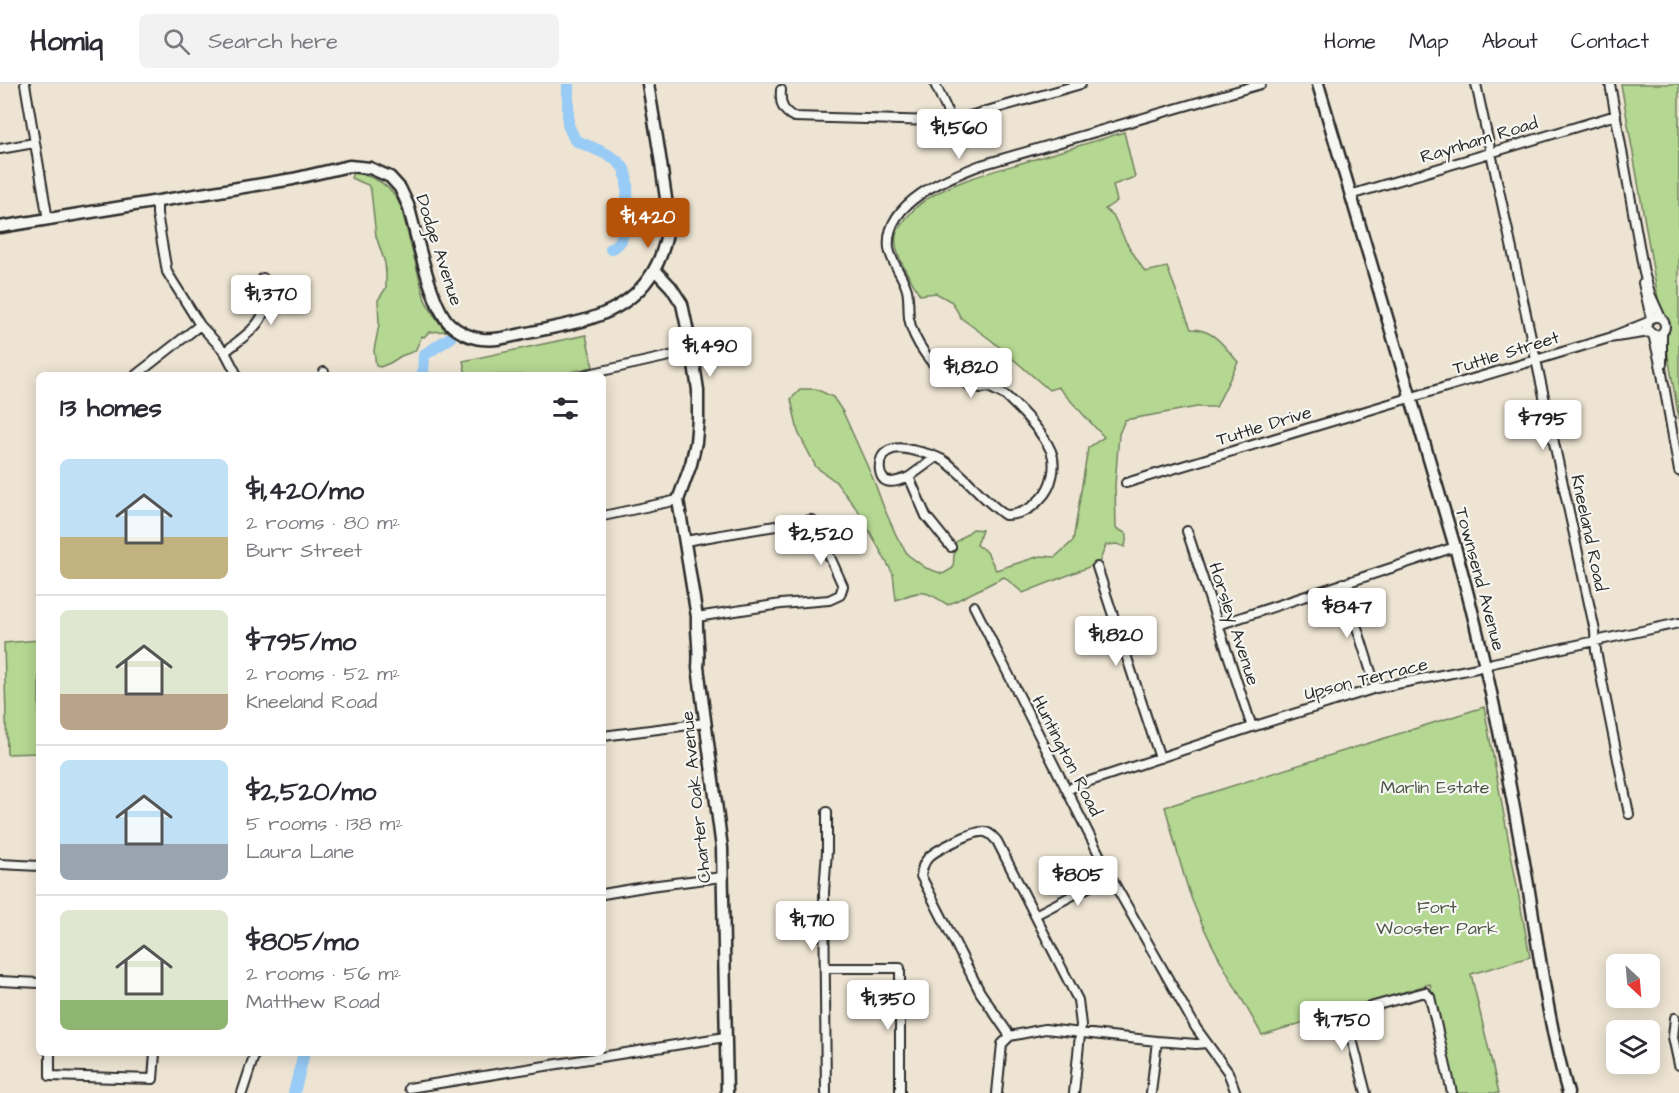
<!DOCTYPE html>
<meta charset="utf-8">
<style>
:root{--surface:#fff;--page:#f2f2f3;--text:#2b2b33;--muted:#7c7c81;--line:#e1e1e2;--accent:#b45309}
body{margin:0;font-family:"Architects Daughter",sans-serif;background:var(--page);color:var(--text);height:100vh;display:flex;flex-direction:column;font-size:22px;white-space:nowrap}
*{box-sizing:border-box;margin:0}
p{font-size:20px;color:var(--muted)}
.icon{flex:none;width:33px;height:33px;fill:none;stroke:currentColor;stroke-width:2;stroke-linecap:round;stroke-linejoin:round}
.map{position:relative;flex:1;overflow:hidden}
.sheet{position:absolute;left:36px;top:288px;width:570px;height:684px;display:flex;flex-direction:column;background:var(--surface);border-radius:9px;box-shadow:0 3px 15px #0003}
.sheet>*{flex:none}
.needle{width:39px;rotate:154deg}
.fabs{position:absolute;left:1606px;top:870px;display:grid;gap:12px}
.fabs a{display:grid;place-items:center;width:54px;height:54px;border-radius:9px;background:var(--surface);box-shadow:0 3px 15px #0003;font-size:30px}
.price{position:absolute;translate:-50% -51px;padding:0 14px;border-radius:6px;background:#fff;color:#222;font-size:20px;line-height:39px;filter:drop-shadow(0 2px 3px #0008)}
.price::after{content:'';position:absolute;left:50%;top:36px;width:18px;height:14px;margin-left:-9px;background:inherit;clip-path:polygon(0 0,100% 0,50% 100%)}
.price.selected{background:var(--accent);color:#fff}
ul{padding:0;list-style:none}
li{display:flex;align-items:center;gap:18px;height:150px;padding:0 24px}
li+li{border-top:2px solid var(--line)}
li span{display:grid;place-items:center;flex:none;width:168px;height:120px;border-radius:9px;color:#555}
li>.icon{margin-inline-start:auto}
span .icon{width:72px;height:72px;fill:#fffc;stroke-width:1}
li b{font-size:26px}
h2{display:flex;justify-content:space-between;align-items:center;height:72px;padding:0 24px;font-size:26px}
header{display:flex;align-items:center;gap:36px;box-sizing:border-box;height:84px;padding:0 30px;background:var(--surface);border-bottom:2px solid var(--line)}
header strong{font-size:28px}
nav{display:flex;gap:33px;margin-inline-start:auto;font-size:21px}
.search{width:420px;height:54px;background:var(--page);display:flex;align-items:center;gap:15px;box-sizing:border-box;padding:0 21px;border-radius:9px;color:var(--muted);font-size:22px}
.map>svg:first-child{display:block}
</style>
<header>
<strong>Homiq</strong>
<div class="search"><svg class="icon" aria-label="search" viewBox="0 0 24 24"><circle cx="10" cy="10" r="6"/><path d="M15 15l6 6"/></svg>Search here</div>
<nav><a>Home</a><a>Map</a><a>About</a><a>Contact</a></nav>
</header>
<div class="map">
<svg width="1679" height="1009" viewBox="0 0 1679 1009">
<rect width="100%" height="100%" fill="#ede4d3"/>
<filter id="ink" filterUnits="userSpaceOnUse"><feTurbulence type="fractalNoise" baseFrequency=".0167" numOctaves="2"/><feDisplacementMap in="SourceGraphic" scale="12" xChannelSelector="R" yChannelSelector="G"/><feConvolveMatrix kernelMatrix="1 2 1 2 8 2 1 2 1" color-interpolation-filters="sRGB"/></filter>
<g filter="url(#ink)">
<path fill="#b4d791" stroke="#70815e" stroke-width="1.5" d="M1621 0H1679V335Z
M1124 48 1135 93 1113 101 1117 117 1105 125 1114 133 1126 158 1145 188 1167 183 1191 245C1214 245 1224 262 1238 278L1216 323H1197L1125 336 1119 350 1115 401 1116 444 1127 450 1125 463 1117 460 1106 461 1099 479 1023 509 1004 493 948 521C924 506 923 505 896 516L893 490 859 428 835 397 816 383 798 348 791 315 801 305H816L833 313 843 328 874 397 884 424 897 453 908 471 926 484 943 490 953 484 955 459 973 445 982 446 977 461 987 468 996 486 1040 472 1055 473 1073 457 1088 364 1104 353 1058 303 1049 306 991 256 961 234 952 218 936 209 920 211C911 195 890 167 897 148 901 139 916 122 924 117 952 98 987 89 1018 80 1054 69 1089 59 1124 48Z
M353 88C375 93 392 101 401 123L425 216 435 233 446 247 429 248 424 253 422 252 415 267 401 272 390 279 380 283 376 282 374 266 379 241 378 216 386 204V191L385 179 376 152 371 107 368 101 351 94Z
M586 251 593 283 556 291H466L463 277Z
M39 556V669L7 670 4 559Z
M1484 623 1530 873 1471 890 1499 1009H1456L1430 900 1262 951C1238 907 1210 863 1192 816 1181 786 1174 754 1165 723Z"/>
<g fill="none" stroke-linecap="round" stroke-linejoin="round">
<path stroke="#98cbf5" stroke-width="12" d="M568 0V41L575 56C588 63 617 71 624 85 630 98 627 142 621 156 619 160 615 162 611 165
M423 291 424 271 450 254
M294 1009 304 969"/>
<defs>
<path id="street" d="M25 0 48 136
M935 0 947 26 948 37
M1476 0 1595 547 1596 567 1629 730
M1610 0 1644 189 1651 212 1661 234
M781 6C780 19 782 27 794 33L937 37 959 35 1081 0
M0 65 34 59
M1350 111 1616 31
M157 118V130L167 188 200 241 225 268 237 291
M1643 199 1651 234
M1647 242a9 9 0 1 1 18 0a9 9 0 1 1-18 0Z
M1662 249V280
M1653 250 1661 284 1679 387
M1613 252 1648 238
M225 268C254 244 273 236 263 194
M324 288V291
M136 291 200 241
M584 291 692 267
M988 303 981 304 970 302C964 295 954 295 946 290 939 286 931 278 926 271 918 260 911 247 909 234 908 224 909 215 907 206 903 191 891 179 889 164 884 118 947 94 981 81L1261 0
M909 393 935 374
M1126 399 1609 254 1650 248
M603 432 678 416
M1187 447 1252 643
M685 457 812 436 816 442 843 502 840 511 829 516 781 520 697 533
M951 463 926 432 909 393C898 397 883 404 880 387 879 379 881 371 888 367 895 363 904 364 911 366 921 368 938 372 946 378 967 393 983 416 1005 431 1019 431 1032 425 1041 414 1052 403 1057 381 1051 367 1043 349 1021 326 1007 313 1002 309 996 307 991 304 985 301 982 296 975 295 971 295 969 296 966 297
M1097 483 1160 674
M1343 499 1376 604
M974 522 1110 792 1196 944 1228 988 1236 1009
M1218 541 1455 463
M603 652 705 639
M1068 706 1075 702 1252 643 1376 604 1477 584 1493 579 1679 539
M0 780 39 782
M603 810 650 802 722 793
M1035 831 1110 792
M825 884H900V1009
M0 897 39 899
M1675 934 1673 953 1679 981
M1010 952 980 908 921 792C922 785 923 779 928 774 935 766 975 746 985 748 991 749 993 753 997 757L1078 916 1081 941 1074 1009
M1010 952 1045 945 1157 957 1196 960 1206 959
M50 969V992L153 995 155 969
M409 1004 725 953
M242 1009 255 969
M826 1009 824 808 827 767V728
M997 1009 1002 960 1010 952
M1151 1009 1157 957
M1366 1009 1347 936 1348 929 1425 908 1430 913 1452 1009"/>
<path id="secondary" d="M1318 0 1455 463C1486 572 1507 684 1527 795 1539 867 1548 939 1568 1009
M0 143 293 95 349 82 370 84 390 93 400 104 408 121C416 148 431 223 450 240 458 248 471 254 482 255 498 257 516 251 532 248 563 241 599 237 626 217 647 202 659 182 665 158 671 136 666 116 663 94 659 63 653 31 648 0
M655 186 671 203 682 220 692 267 698 306V335L696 358 691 380 678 416 697 533C696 549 700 566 698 583L722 764 727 1009"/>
</defs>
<use href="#street" stroke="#2b2b2b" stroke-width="12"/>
<use href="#secondary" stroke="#2b2b2b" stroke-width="15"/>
<use href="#street" stroke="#f6f6f2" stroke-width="8"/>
<use href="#secondary" stroke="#f6f6f2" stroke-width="10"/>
</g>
</g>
<g text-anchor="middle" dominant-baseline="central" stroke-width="4.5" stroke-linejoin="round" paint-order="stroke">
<g font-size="18" fill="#2b2b2b" stroke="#f6f6f2">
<text transform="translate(1479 56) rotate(-17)">Raynham Road</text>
<text transform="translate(439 166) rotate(72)">Dodge Avenue</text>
<text transform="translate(1506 269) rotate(-17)">Tuttle Street</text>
<text transform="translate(1264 342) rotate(-17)">Tuttle Drive</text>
<text transform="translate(1589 449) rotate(78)">Kneeland Road</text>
<text transform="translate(1480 495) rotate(75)">Townsend Avenue</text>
<text transform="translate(1234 540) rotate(72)">Horsley Avenue</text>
<text transform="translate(1366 595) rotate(-14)">Upson Terrace</text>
<text transform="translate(1067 672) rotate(63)">Huntington Road</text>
<text transform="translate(696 713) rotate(-96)">Charter Oak Avenue</text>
</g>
<g font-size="18" fill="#4d5644" stroke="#f6f6f2">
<text x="1435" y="703">Marlin Estate</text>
<text x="1437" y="823">Fort<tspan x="1437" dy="21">Wooster Park</tspan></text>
</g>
</g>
</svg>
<div class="fabs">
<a><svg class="needle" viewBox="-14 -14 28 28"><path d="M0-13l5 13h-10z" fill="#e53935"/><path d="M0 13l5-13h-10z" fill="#7c7c81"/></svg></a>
<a><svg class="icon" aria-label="layers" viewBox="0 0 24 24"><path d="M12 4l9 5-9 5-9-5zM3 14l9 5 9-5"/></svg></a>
</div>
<b class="price" style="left:959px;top:76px">$1,560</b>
<b class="price selected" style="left:648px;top:165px">$1,420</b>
<b class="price" style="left:271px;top:242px">$1,370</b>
<b class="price" style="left:710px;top:294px">$1,490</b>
<b class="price" style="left:971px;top:315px">$1,820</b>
<b class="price" style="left:1543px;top:367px">$795</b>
<b class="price" style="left:821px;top:482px">$2,520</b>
<b class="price" style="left:1347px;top:555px">$847</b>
<b class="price" style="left:1116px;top:583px">$1,820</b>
<b class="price" style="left:1078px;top:823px">$805</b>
<b class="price" style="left:812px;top:868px">$1,710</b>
<b class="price" style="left:888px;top:947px">$1,350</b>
<b class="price" style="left:1342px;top:968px">$1,750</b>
<section class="sheet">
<h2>13 homes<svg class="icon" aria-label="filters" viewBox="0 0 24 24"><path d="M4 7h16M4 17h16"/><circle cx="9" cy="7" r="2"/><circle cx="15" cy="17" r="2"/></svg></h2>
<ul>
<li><span style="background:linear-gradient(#bfe0f5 65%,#c2b280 0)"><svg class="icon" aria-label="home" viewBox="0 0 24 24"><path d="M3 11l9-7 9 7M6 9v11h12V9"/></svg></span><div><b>$1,420/mo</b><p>2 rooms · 80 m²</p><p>Burr Street</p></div></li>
<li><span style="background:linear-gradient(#dfe7d0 70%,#b9a48a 0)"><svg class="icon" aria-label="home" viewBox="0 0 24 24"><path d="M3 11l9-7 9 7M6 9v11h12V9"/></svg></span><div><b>$795/mo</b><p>2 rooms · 52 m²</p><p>Kneeland Road</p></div></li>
<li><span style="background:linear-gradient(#bfe0f5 70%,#9aa5b1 0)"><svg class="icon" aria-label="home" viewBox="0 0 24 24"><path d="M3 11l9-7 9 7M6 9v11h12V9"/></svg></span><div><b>$2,520/mo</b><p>5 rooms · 138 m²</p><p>Laura Lane</p></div></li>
<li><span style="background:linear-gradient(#dfe7d0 75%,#8fb573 0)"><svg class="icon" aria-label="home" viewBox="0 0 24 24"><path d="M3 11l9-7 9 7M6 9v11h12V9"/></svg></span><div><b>$805/mo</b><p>2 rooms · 56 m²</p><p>Matthew Road</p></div></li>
</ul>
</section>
</div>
